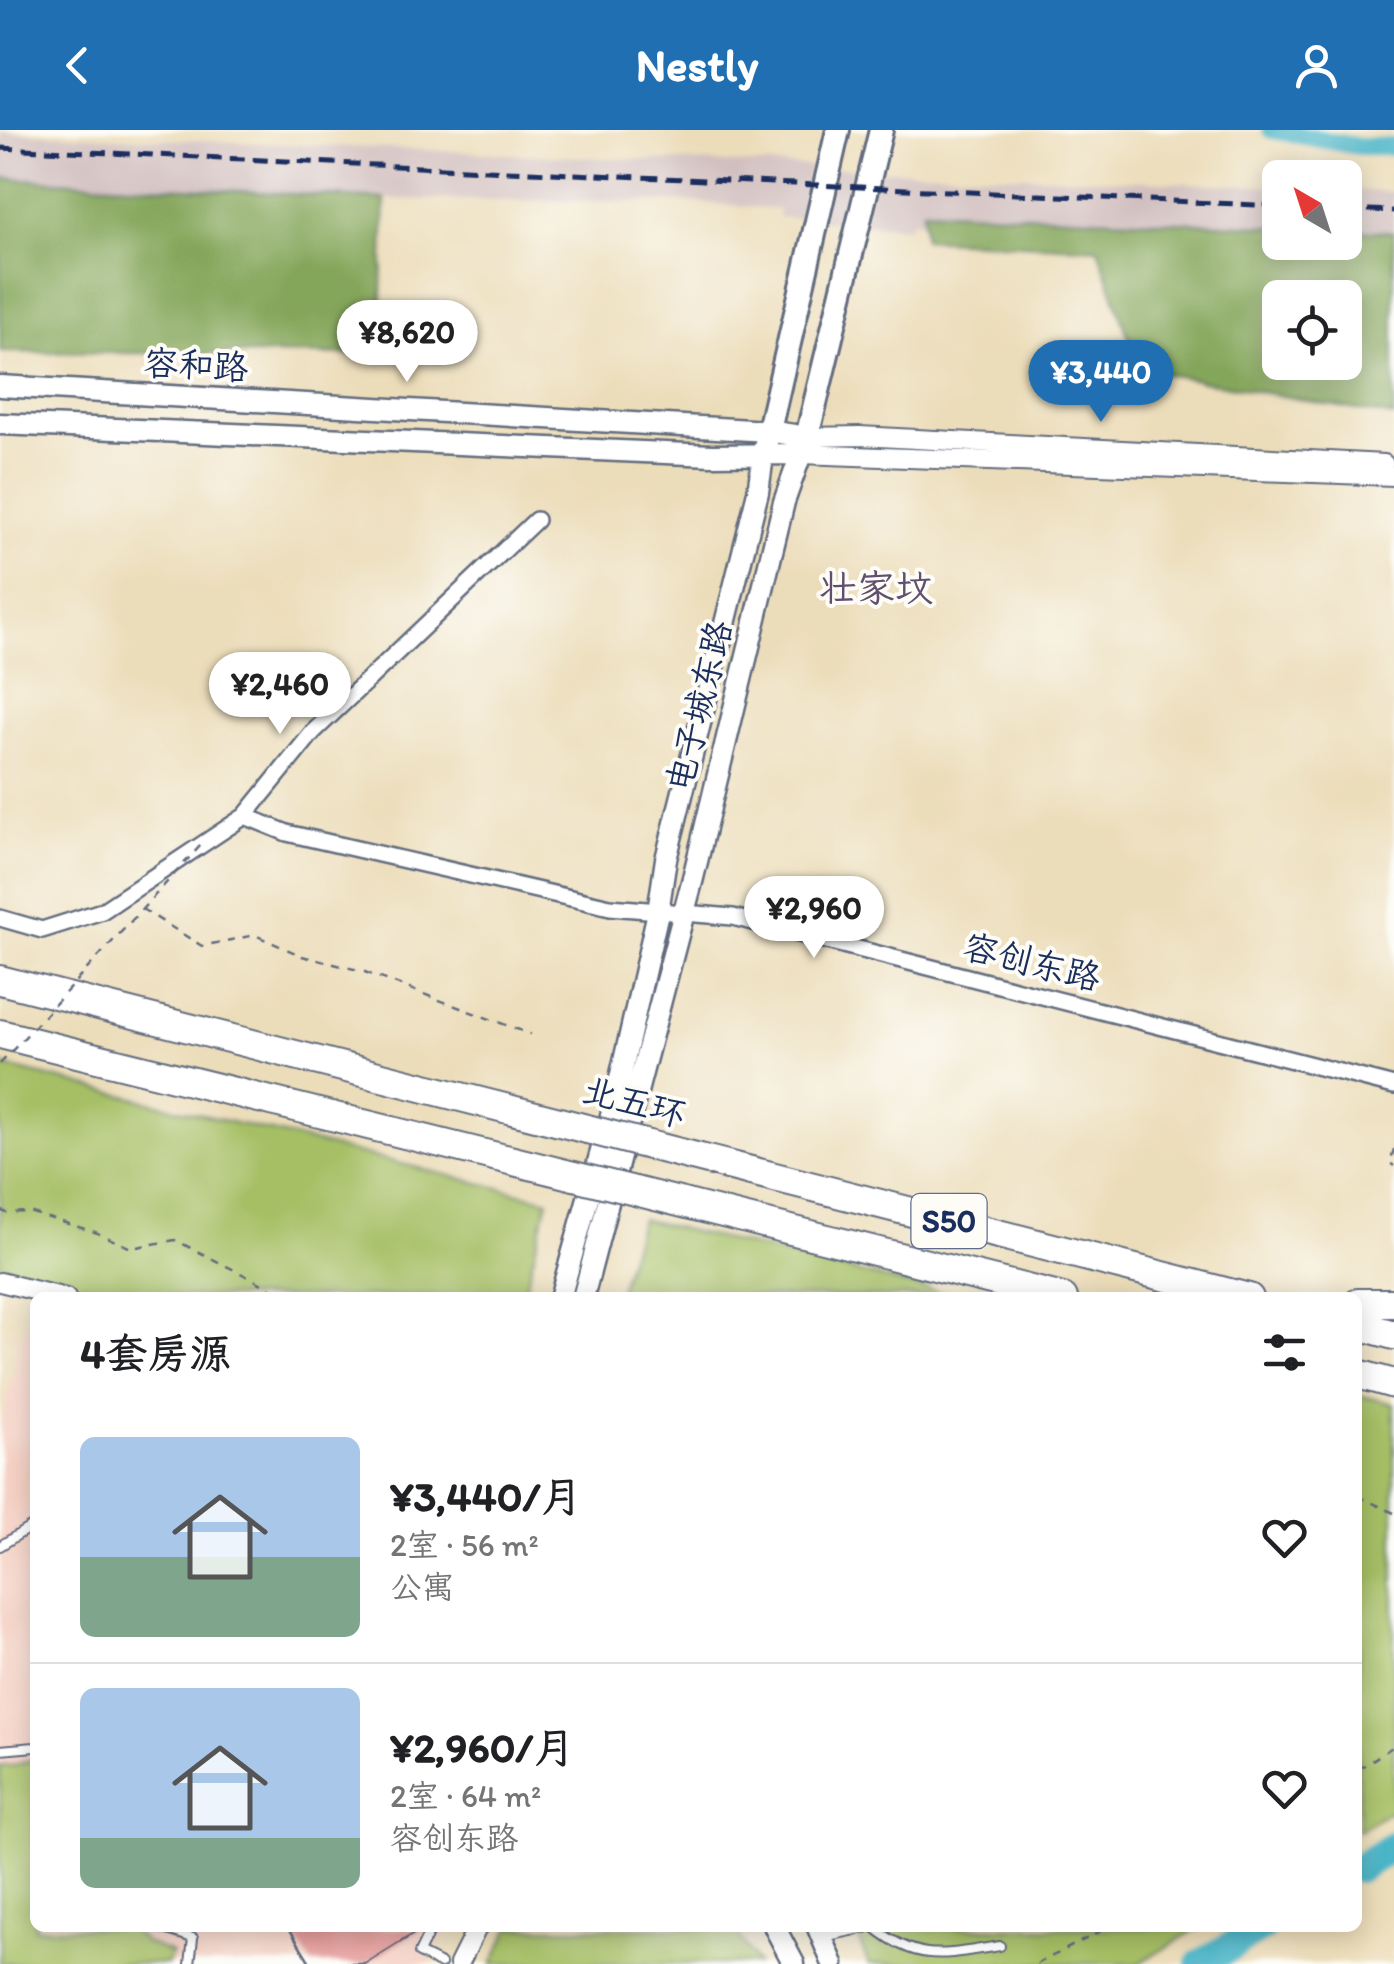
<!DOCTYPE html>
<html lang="zh">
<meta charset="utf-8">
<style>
:root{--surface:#fff;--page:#f6f6f6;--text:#202124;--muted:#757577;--line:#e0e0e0;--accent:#1f6fb2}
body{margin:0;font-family:Itim,"LXGW WenKai TC",sans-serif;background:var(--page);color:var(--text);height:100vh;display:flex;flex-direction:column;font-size:38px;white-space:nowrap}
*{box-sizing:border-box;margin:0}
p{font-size:32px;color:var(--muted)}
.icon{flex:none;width:55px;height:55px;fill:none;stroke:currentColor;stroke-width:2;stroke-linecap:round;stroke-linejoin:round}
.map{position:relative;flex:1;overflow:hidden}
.sheet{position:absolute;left:30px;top:1162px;width:1332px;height:640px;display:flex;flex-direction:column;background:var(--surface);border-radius:15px;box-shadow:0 5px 25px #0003}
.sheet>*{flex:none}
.needle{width:65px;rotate:321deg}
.controls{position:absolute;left:1262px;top:30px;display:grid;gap:20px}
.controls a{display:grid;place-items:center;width:100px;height:100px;border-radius:15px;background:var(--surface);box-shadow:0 5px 25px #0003;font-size:50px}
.price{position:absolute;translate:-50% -85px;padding:0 22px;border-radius:35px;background:#fff;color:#222;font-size:32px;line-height:65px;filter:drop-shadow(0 2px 5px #0008)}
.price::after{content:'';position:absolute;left:50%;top:60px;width:30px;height:22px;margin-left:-15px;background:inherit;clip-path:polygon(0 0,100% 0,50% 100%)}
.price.active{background:var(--accent);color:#fff}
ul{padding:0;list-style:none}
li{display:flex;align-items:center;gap:30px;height:250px;padding:0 50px}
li+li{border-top:2px solid var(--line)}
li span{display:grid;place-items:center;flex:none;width:280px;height:200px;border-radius:15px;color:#555}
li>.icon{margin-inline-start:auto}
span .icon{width:120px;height:120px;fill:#fffc;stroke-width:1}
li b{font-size:42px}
h2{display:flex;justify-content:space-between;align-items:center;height:120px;padding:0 50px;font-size:42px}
header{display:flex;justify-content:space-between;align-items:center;height:130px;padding:0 50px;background:var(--accent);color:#fff;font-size:45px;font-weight:700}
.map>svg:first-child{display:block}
</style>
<header><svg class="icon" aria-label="back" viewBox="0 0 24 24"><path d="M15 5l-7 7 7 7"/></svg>Nestly<svg class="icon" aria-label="person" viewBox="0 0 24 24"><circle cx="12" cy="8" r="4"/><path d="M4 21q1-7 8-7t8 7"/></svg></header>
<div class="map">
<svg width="1394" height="1834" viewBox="0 0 1394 1834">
<rect width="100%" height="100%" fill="#fdfcf7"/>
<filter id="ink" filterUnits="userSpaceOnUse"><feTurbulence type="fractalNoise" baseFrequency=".01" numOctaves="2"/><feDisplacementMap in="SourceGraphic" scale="20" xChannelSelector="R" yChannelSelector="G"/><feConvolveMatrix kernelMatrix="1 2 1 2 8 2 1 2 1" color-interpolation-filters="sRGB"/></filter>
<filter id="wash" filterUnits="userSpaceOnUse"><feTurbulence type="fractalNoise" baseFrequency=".0048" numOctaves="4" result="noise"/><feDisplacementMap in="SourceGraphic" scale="40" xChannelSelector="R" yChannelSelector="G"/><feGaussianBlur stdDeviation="2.25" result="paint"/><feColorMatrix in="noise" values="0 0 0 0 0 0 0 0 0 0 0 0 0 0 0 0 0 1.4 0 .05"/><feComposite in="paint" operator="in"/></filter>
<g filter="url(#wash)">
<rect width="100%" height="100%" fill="#ecddba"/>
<path fill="#f6d1c5" d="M25 1195 35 1197V1798H448L430 1834H0V1294Z"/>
<path fill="#d1bfbf" d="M0 2 1280 57V112H1345V60L1394 62V126L911 91 909 97 778 87 779 79 691 72 385 69 0 48Z"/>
<path fill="#a6bf65" stroke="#607762" stroke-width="2.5" d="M0 935 548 1070 523 1167H134L0 1135Z
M641 1089 959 1167H617Z
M1358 1265 1394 1274V1679L1358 1701Z
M35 1629V1798H129L146 1813 172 1823 168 1834H0V1636H13Z
M510 1798H734L757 1834H492Z
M854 1798H1198L1138 1834H869Z"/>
<path fill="#84a65a" stroke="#506a5c" stroke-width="2.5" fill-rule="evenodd" d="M0 48 385 69 380 225 0 222Z
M923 80 1280 97V112H1345V100L1394 102V287L1139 239 1098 118 924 109ZM1280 168H1345V232H1280Z"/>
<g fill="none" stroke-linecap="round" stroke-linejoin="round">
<path stroke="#4bb5c8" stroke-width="18" d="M1271 0 1356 16 1394 17"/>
<path stroke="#4bb5c8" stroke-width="30" d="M1358 1738 1394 1716
M1201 1834 1261 1798"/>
</g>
<g id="blocks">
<path fill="#e18a88" d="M289 1798H423L365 1834H311Z"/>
</g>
</g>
<g filter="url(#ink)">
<use href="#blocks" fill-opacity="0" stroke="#646c7e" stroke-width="2.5"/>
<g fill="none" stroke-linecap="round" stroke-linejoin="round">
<defs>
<path id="service" d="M0 1416 35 1394
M0 1620 35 1617
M161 1798 193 1808 190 1834
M431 1798 419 1823 441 1834
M875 1798C920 1834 945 1824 1000 1816
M823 1807 866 1798"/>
<path id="minor" d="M245 686 287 703 610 777 733 787 1394 956
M0 788 42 800 102 781 245 686 313 602 536 390"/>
<path id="tertiary" d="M807 307 860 306 1384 334
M801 324 1394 346
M0 1152 66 1168
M459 1834 477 1798"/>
<path id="secondary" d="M0 256 768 301 807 307
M0 294 712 325 801 324 784 372 693 748 583 1168
M560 1168 614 975 658 782 666 729 758 362 763 326
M775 1798 794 1834
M818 1798 833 1834"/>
<path id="primary" d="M801 324 807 307 881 0
M763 326 838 0"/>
<path id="motorway" d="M0 850 587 999
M0 904 574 1046
M649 1015 1249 1168
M635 1061 1063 1168
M1358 1173H1394
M1358 1195 1394 1205
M1358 1244 1394 1254"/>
</defs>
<use href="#service" stroke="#646c7e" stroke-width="12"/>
<use href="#minor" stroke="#646c7e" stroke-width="20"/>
<use href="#tertiary" stroke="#646c7e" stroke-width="22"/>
<use href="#secondary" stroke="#646c7e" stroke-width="25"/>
<use href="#primary" stroke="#646c7e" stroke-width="28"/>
<use href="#motorway" stroke="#646c7e" stroke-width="32"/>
<path stroke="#646c7e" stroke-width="2.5" stroke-dasharray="8 8" stroke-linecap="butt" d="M142 779 202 816 255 805 302 826 362 841 530 904
M1394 1019 1390 1033 1394 1036
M0 1080 7 1083 29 1082 95 1102 131 1118 175 1110 290 1168
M1358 1366 1394 1383
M1358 1639 1394 1616
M1037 1834 1107 1798"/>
<use href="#service" stroke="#fff" stroke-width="8"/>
<use href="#minor" stroke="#fff" stroke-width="15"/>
<use href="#tertiary" stroke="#fff" stroke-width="18"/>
<use href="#secondary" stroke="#fff" stroke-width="20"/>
<use href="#primary" stroke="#fff" stroke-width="22"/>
<use href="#motorway" stroke="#fff" stroke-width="28"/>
<path stroke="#1b2f5e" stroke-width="5" stroke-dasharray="15 8" stroke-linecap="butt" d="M0 18 1280 76
M1345 79 1394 81"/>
<defs>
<path id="motorway-bridge" d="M587 999 649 1015
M574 1046 635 1061"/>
</defs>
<use href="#motorway-bridge" stroke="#646c7e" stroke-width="32" stroke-linecap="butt"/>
<path stroke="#646c7e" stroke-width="2.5" stroke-dasharray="8 8" stroke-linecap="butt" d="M0 934 201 715"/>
<use href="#motorway-bridge" stroke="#fff" stroke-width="28"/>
</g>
</g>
<g text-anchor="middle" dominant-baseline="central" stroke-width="8" stroke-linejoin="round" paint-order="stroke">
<rect fill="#fdfcf7" stroke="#5f6c8c" stroke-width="2.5" x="911.5" y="1064" width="75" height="54" rx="8"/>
<g font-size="32" font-weight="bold" fill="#1b2f5e">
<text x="949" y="1091">S50</text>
</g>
<g font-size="35" fill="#1b2f5e" stroke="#fdfcf7">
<text transform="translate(196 235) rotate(3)">容和路</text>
<text transform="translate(699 576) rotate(-76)">电子城东路</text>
<text transform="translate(1032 832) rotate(14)">容创东路</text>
<text transform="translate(634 972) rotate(15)">北五环</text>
</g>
<g font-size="38" fill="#604f6d" stroke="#fdfcf7">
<text x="876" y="458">壮家坟</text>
</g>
</g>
</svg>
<div class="controls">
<a><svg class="needle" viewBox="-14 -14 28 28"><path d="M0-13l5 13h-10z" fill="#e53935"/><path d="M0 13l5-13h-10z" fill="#757577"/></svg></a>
<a><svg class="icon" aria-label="locate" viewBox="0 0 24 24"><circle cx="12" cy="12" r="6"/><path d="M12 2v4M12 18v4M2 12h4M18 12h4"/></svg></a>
</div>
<b class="price" style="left:407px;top:255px">¥8,620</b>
<b class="price active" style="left:1101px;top:295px">¥3,440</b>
<b class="price" style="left:280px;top:607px">¥2,460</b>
<b class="price" style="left:814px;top:831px">¥2,960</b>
<section class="sheet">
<h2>4套房源<svg class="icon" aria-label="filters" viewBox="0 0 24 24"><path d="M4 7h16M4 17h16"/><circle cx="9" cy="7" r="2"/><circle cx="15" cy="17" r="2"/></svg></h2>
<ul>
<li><span style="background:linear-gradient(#a9c7e8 60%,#7fa58c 0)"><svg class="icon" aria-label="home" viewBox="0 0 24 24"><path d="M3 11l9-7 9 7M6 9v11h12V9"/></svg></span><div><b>¥3,440/月</b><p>2室 · 56 m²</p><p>公寓</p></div><svg class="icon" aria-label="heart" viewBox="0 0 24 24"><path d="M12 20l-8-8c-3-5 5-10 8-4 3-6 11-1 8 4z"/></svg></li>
<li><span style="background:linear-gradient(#a9c7e8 75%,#7fa58c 0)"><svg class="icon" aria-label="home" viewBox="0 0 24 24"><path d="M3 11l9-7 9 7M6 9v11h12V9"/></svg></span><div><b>¥2,960/月</b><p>2室 · 64 m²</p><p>容创东路</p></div><svg class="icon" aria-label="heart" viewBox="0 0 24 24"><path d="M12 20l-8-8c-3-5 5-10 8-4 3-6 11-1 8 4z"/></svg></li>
</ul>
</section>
</div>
